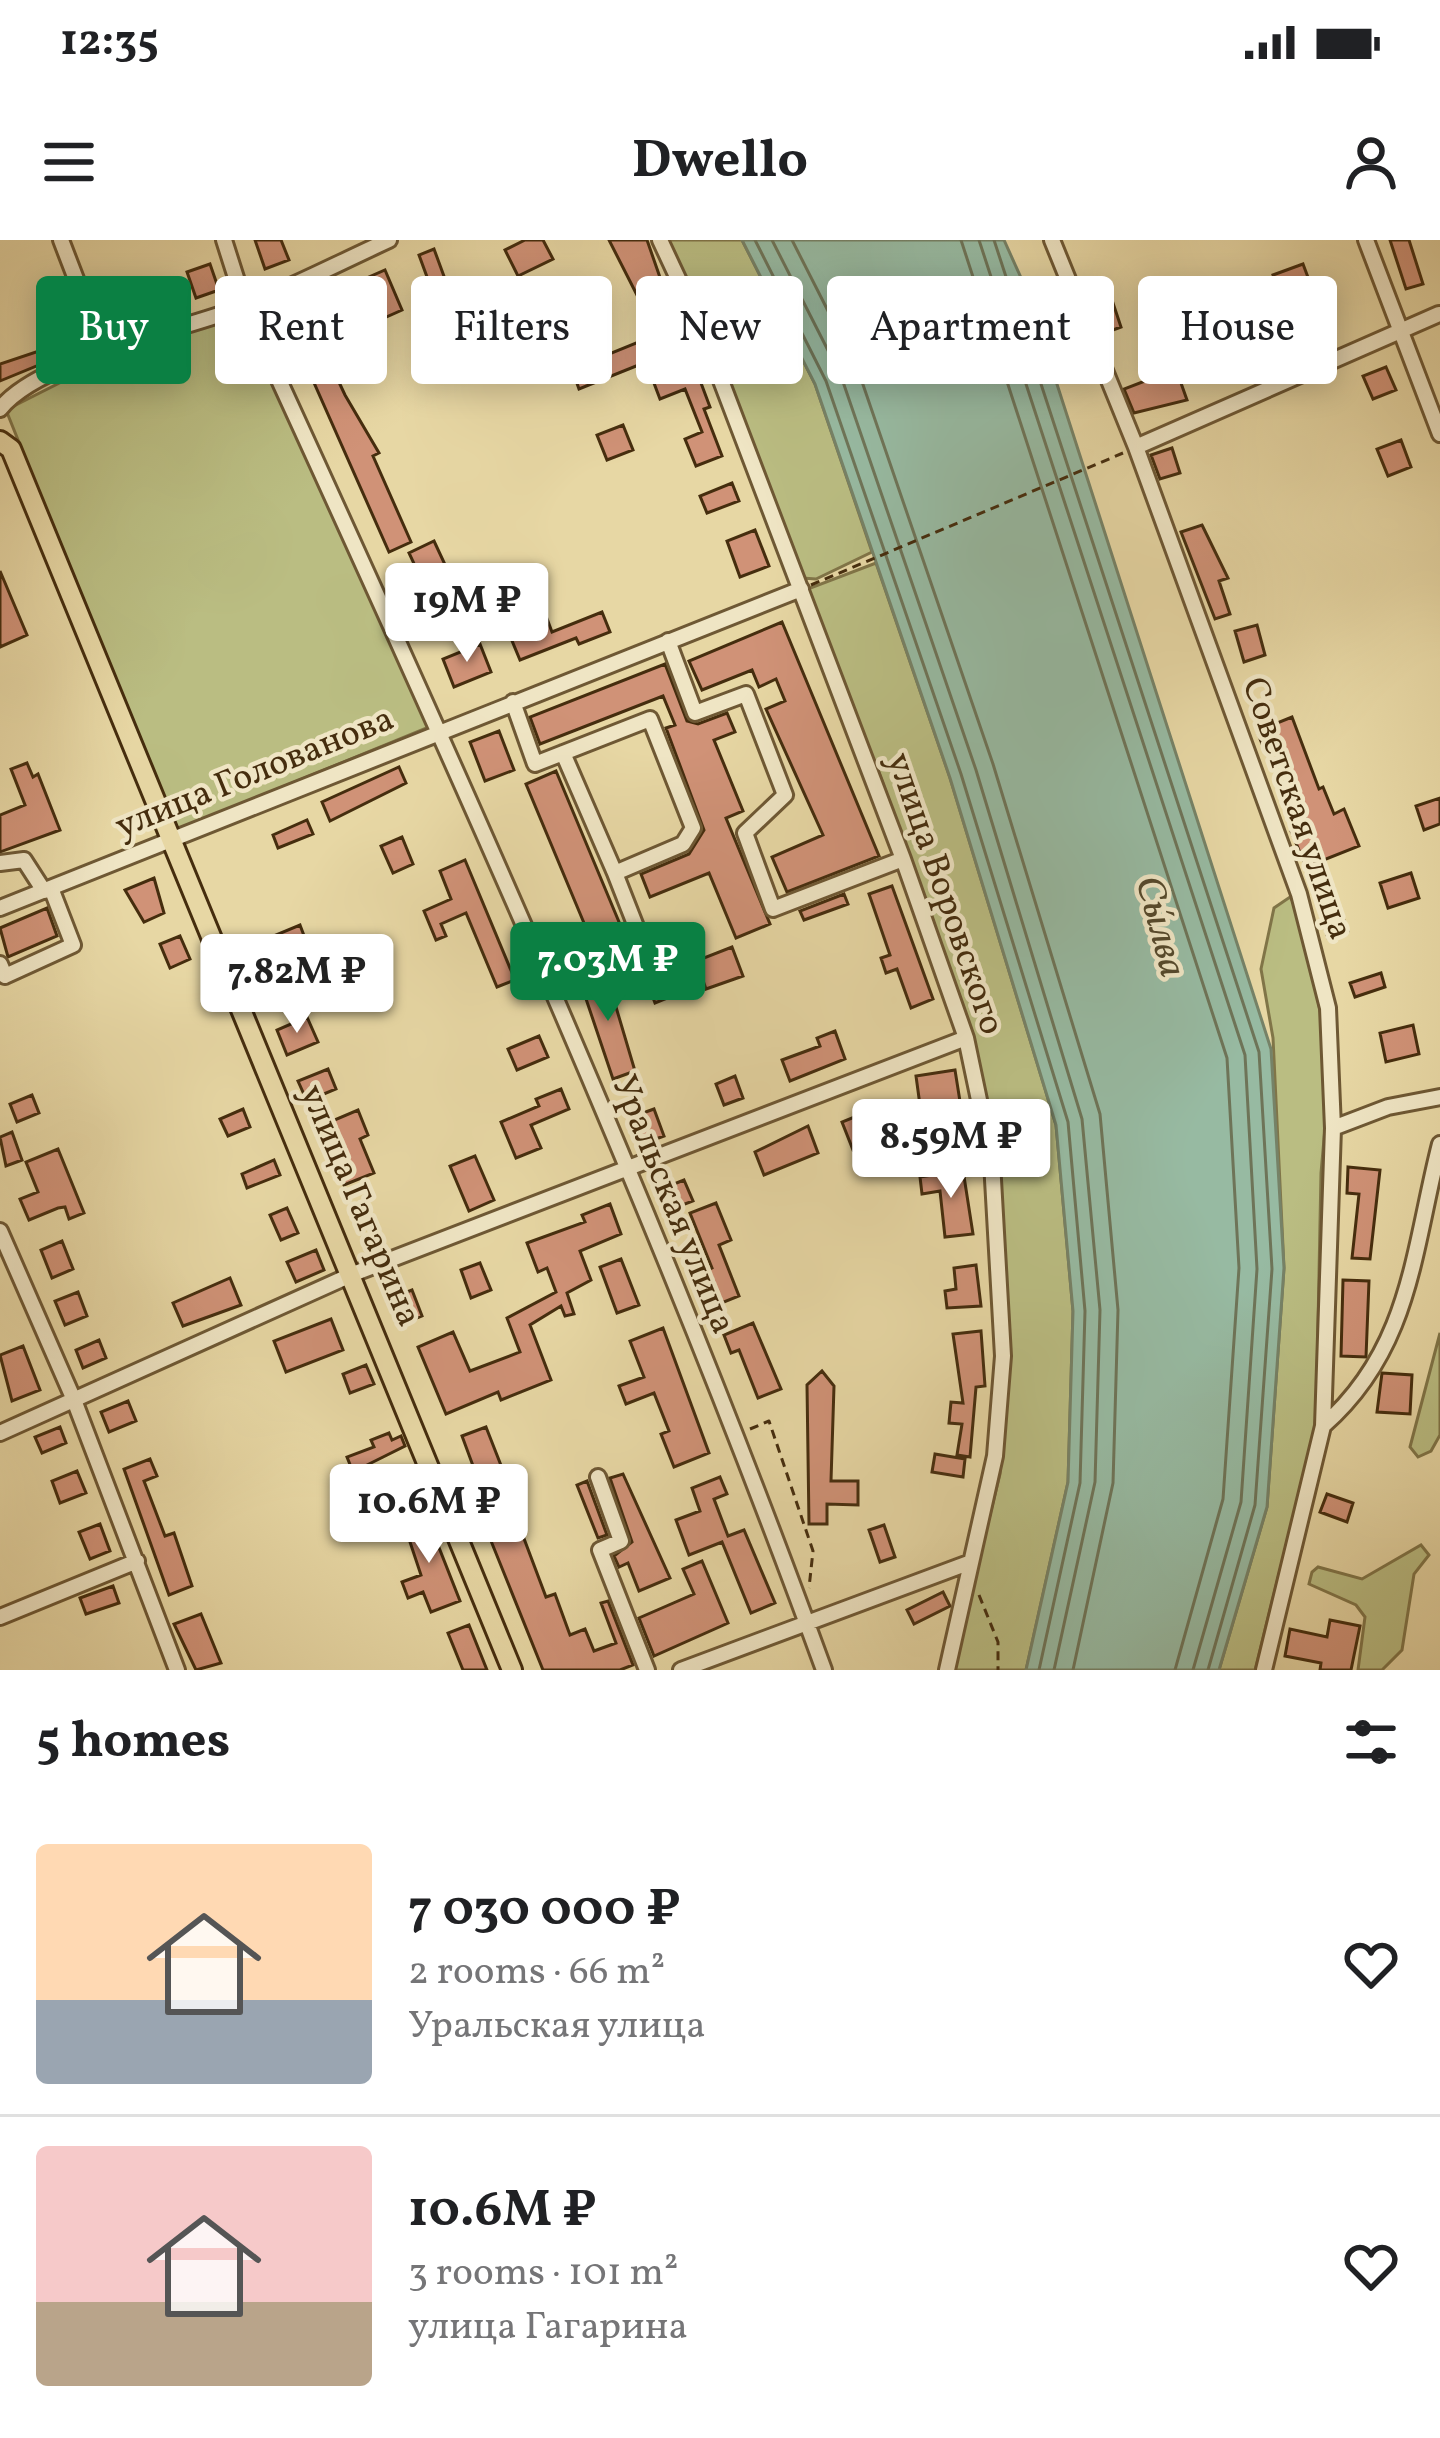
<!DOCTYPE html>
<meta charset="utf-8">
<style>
:root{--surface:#fff;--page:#f2f2f2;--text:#202124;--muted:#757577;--line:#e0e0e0;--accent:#0b8043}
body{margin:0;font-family:Vollkorn,serif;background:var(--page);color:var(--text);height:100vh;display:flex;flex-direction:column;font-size:45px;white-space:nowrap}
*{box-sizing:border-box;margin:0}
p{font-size:39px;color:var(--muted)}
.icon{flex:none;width:66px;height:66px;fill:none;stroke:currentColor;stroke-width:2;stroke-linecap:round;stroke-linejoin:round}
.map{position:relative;height:1430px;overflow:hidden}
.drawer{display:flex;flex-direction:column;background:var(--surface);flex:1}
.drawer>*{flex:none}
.banner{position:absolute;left:36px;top:36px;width:1368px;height:108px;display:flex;gap:24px}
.price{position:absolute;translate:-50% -102px;padding:0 27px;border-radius:12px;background:#fff;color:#222;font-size:39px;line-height:78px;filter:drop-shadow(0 3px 6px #0008)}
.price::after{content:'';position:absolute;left:50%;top:72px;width:36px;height:27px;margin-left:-18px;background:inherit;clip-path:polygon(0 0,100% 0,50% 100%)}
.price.selected{background:var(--accent);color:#fff}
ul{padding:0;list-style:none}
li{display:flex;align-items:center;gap:36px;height:300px;padding:0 36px}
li+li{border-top:3px solid var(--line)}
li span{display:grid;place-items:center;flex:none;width:336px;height:240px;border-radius:12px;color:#555}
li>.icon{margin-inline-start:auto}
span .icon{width:144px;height:144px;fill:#fffc;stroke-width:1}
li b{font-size:51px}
h2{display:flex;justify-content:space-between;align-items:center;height:144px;padding:0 36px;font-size:51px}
.tag{padding:0 42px;border-radius:12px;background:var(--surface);box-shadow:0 6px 30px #0003;font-size:42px;line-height:108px}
.tag.selected{background:var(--accent);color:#fff}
.status{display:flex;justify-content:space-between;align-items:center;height:84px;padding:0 60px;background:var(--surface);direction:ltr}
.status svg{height:33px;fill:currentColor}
header{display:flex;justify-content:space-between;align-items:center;height:156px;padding:0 36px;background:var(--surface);font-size:54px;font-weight:700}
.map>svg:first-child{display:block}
</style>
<div class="status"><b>12:35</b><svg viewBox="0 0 49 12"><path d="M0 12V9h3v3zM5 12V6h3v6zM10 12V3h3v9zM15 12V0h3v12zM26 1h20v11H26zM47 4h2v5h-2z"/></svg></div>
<header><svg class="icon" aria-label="menu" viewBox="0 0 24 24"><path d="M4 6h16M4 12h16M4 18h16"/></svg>Dwello<svg class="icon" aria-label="person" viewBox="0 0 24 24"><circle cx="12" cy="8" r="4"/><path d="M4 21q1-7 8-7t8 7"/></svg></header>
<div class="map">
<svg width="1440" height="1430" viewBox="0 0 1440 1430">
<rect width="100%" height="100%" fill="#e7d7a4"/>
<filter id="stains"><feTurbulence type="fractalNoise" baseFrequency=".00167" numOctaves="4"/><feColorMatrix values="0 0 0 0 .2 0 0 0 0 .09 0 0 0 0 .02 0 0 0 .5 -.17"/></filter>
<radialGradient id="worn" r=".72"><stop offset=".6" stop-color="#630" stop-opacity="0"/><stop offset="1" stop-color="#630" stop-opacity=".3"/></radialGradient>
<path fill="#babd82" stroke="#807548" stroke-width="3" d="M661 0H742L815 144 872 312 816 339 802 338Z
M240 74 434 485 175 591 6 170 115 115Z
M876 323 950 538 1056 885 1073 1071 1068 1242 1026 1430H952L1000 1234 1010 1109 994 908 972 792 881 538 805 350Z
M1290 657 1300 673 1323 785 1328 854 1321 933 1316 1186 1255 1430H1219L1267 1267 1284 1028 1273 798 1261 729 1274 668Z
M1440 1093V1195L1431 1211 1418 1217 1410 1207Z
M1421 1305 1429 1315 1414 1334 1402 1410 1382 1430H1358L1365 1377 1356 1365 1309 1344 1312 1332 1318 1327 1362 1339Z"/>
<path fill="#97baa2" stroke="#768267" stroke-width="3" d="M742 0H1004L1027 51 1271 809 1284 1028 1267 1267 1219 1430H1026L1068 1242 1073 1071 1056 885 950 538 815 144Z"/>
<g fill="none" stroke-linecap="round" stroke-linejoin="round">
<path stroke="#6e7458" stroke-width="3" d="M755 0 826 141 961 534 1068 882 1085 1071 1080 1243 1039 1430
M772 0 841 136 976 530 1082 879 1100 1070 1095 1242 1054 1430
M792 0 858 130 993 524 1100 874 1118 1070 1113 1243 1073 1430
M961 0 1227 818 1239 1028 1223 1259 1175 1430
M979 0 1245 815 1257 1029 1241 1262 1193 1430
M994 0 1259 812 1272 1029 1255 1265 1208 1430"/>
</g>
<path fill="#d09277" stroke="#452d0e" stroke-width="3" d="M255 0H281L289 20 265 29Z
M525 0H543L553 19 518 36 505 10Z
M609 0H647L664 49 639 59Z
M1390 0H1409L1423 44 1406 49Z
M434 9 449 50 434 56 419 15Z
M210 24 219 50 196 58 187 32Z
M1303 24 1309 40 1279 51 1273 35Z
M385 30 402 70 375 82 367 62 378 57 369 37Z
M120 56 134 88 115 96 101 64Z
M1113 63 1121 87 1102 94 1093 70Z
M309 64 320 88 315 91 345 155 379 213 373 216 411 302 389 312 284 75Z
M677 77 705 141 701 143 710 167 704 169 722 216 696 226 685 199 702 192 685 149 660 159 646 122 579 149 572 129 661 93 657 84Z
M66 81 78 109 0 141V124L57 105 50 88Z
M1317 83 1324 104 1295 114 1288 93Z
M549 96 561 129 535 139 522 107Z
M1259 98 1267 122 1222 138 1212 110Z
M1386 127 1396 150 1373 159 1363 136Z
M1176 129 1187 160 1134 173 1124 149Z
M623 185 633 210 607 220 597 195Z
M1401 200 1411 227 1388 236 1377 209Z
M1172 208 1180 233 1160 239 1151 215Z
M732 243 739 261 707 273 700 256Z
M1202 285 1228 338 1219 341 1230 374 1215 379 1181 292Z
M755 290 769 326 740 337 727 301Z
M434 301 448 331 423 343 409 313Z
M0 331 27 395 0 407Z
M440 360 454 390 433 399 419 370Z
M602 372 610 392 579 404 576 398 520 420 508 391 546 376 552 392Z
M782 382 879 616 787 652 772 617 823 595 766 469 785 461 776 439 759 447 752 430 702 450 689 421Z
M1257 385 1265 415 1244 422 1235 391Z
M480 404 491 432 454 447 443 419Z
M665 424 687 481 698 484 727 473 735 492 714 500 743 571 726 578 770 684 736 698 709 633 650 657 641 634 689 614 704 590 666 488 675 485 663 456 540 504 530 477Z
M1292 477 1319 549 1323 547 1334 574 1344 569 1359 606 1306 627 1291 591 1308 584 1277 504 1264 509 1257 491Z
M499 491 514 530 485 541 470 502Z
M27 523 33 537 38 534 60 590 0 612V575L25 565 11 529Z
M399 527 406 543 330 581 322 562Z
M556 531 619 682 589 695 526 544Z
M1440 558V584L1424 590 1416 566Z
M307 580 313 594 278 608 273 595Z
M402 597 413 624 393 633 381 606Z
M465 620 515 740 497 747 466 673 441 684 446 696 436 700 424 671 451 659 440 631Z
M1411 633 1419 658 1388 668 1380 643Z
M154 638 164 673 144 682 125 650Z
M892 646 933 759 911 768 897 729 886 733 881 718 890 715 869 654Z
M844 654 848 664 804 680 800 671Z
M1339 667 1348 691 1328 698 1320 674Z
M47 668 57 696 8 717 0 688Z
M300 685 306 701 272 715 284 742 260 752 245 708Z
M180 696 190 719 170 728 160 704Z
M732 707 743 736 706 749 696 721Z
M659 712 675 755 655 763 639 720Z
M605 730 635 831 613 839 580 741Z
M1381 733 1385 747 1355 757 1350 743Z
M307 777 318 802 287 815 277 790Z
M1413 785 1419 814 1386 822 1380 793Z
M835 791 845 819 790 841 782 820 820 806 817 798Z
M539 796 548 817 517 830 508 809Z
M328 829 336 849 307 861 298 841Z
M955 830 962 874 922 880 916 836Z
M735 836 743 858 724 865 716 844Z
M561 849 569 869 531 885 541 908 516 918 501 882 539 866 536 859Z
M32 855 39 873 17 882 10 864Z
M879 867 890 895 853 910 842 882Z
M243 869 250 887 228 896 220 879Z
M654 869 664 896 639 905 629 878Z
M358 870 368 895 360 899 374 933 344 945 335 923 347 918 332 881Z
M808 886 818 913 764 935 755 912Z
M12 892 22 920 6 926 0 897Z
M58 909 84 973 69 979 65 967 58 968 29 980 20 959 38 952 26 922Z
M475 916 494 960 469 971 450 926Z
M274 920 280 935 247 948 242 934Z
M1348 927 1380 930 1370 1019 1352 1018 1359 954 1347 953Z
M963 930 973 994 945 997 940 951 922 954 920 937Z
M684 940 693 961 669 970 661 949Z
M716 963 731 1000 719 1005 739 1056 709 1068 696 1035 712 1028 690 973Z
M610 964 621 994 580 1011 591 1040 567 1053 574 1074 565 1076 561 1066 530 1085 551 1140 501 1160 498 1152 446 1174 418 1107 453 1092 470 1131 520 1112 507 1078 556 1052 547 1028 538 1032 527 1003 585 982 582 975Z
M287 968 298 993 281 1000 270 975Z
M62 1001 73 1029 52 1038 41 1010Z
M316 1010 324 1030 296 1042 287 1022Z
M621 1019 639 1065 617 1073 600 1027Z
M480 1023 491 1050 471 1058 461 1030Z
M976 1025 981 1066 947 1068 945 1051 956 1049 954 1028Z
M230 1038 241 1065 183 1086 173 1063Z
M1343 1040 1369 1041 1366 1117 1341 1116Z
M412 1050 422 1076 402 1084 391 1058Z
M78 1052 87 1076 65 1085 55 1061Z
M331 1079 343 1110 286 1132 274 1101Z
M753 1083 781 1149 758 1158 739 1110 731 1113 724 1095Z
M663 1088 709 1213 674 1227 661 1194 669 1191 654 1153 626 1164 619 1146 644 1137 630 1101Z
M981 1091 985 1146 976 1147 970 1217 957 1215 962 1184 949 1183 951 1162 963 1163 953 1094Z
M99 1100 106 1118 83 1128 76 1110Z
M23 1106 40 1150 12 1161 0 1115Z
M366 1125 374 1144 350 1153 343 1134Z
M822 1131 834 1146 831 1241H858V1265L827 1264V1284H809L807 1145Z
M1382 1133 1412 1135 1410 1174 1377 1172Z
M128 1161 136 1181 109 1192 101 1172Z
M60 1187 66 1203 42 1213 35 1197Z
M486 1187 511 1251 486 1261 462 1196Z
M389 1193 392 1200 401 1196 405 1206 353 1232 347 1217 374 1207 371 1200Z
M935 1214 965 1219 963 1237 932 1232Z
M150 1219 157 1236 144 1241 165 1296 174 1293 192 1346 169 1355 124 1229Z
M77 1231 86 1253 60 1263 52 1241Z
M623 1234 670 1338 639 1351 628 1323 619 1327 614 1316 632 1302 610 1238Z
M720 1237 727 1254 714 1259 728 1296 744 1290 775 1363 751 1373 722 1302 689 1315 676 1280 700 1271 692 1248Z
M587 1241 607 1295 598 1298 577 1245Z
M1327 1254 1353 1263 1347 1282 1320 1272Z
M425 1272 460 1361 431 1372 423 1352 408 1358 402 1342 421 1335 403 1281Z
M517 1280 546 1357 555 1354 570 1395 585 1389 594 1411 616 1403 601 1363 608 1361 633 1425 620 1430H543L487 1291Z
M100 1284 110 1311 90 1319 79 1292Z
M884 1285 895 1317 880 1322 869 1290Z
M702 1321 728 1383 654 1416 639 1378 694 1354 683 1329Z
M113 1346 119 1363 86 1374 80 1358Z
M943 1352 950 1366 914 1384 907 1370Z
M201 1374 221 1423 196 1430 174 1384Z
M1330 1380 1360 1386 1351 1430H1320L1321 1423 1285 1416 1290 1389 1327 1397Z
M469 1385 487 1430H463L448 1393Z"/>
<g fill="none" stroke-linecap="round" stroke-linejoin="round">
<defs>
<path id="minor" d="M61 0 104 112
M224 0 245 66C451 514 655 965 824 1430
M660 0 701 88 903 619 966 798 992 922 1003 1116 995 1216 947 1430
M1052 0 1136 207 1299 654 1328 768 1333 888 1323 1186 1264 1430
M1366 0 1440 194
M0 169C39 119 183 90 245 66 294 46 341 22 389 0
M1136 207 1439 74
M668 401 695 473 746 454 785 555 745 593 773 669 903 619
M513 462 535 524 650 479 693 588 683 604 615 633 642 702 548 743
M563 513 615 633
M0 623 24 620 44 651
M0 668 801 349
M0 724 5 736 73 705 51 648
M1333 888 1388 867 1440 857
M0 991 74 1160 177 1430
M1323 1186C1411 1109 1413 1010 1440 904
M0 1193 353 1034 966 798
M598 1237 621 1301 600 1310 647 1430
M0 1377 137 1321
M681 1430 971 1322"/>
<path id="major" d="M0 201 11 209 512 1430"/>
</defs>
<use href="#minor" stroke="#6e5834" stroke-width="20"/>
<use href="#major" stroke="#452d0e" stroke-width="24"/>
<path stroke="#452d0e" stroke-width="3" stroke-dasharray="9 6" stroke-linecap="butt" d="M811 345 1123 213
M750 1189 769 1181 813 1311 809 1348
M979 1355 998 1402V1430"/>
<use href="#minor" stroke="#efe5c4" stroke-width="14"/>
<use href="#major" stroke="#e7d7a4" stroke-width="18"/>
</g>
<g text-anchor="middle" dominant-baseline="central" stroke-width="9" stroke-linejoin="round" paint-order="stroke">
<g font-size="36" fill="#452d0e" stroke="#efe5c4">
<text transform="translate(255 534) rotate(-22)">улица Голованова</text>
<text transform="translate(1296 569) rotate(71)">Советская улица</text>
<text transform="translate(944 654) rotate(71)">улица Воровского</text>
<text transform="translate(672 965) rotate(68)">Уральская улица</text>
<text transform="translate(359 966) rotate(67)">улица Гагарина</text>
</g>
<g font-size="39" font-style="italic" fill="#55492c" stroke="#efe5c4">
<text transform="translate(1159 687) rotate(75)">Сы́лва</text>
</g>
</g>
<rect width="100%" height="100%" filter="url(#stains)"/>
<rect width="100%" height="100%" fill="url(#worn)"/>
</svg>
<b class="price" style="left:467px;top:425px">19M ₽</b>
<b class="price selected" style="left:608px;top:784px">7.03M ₽</b>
<b class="price" style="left:297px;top:796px">7.82M ₽</b>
<b class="price" style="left:951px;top:961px">8.59M ₽</b>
<b class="price" style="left:429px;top:1326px">10.6M ₽</b>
<div class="banner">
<a class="tag selected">Buy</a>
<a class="tag">Rent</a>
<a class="tag">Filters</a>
<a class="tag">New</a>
<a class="tag">Apartment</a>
<a class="tag">House</a>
</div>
</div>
<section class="drawer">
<h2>5 homes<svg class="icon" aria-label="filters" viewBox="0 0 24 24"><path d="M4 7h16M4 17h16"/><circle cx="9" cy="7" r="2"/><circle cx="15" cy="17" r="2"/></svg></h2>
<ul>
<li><span style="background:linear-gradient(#ffd9b3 65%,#9aa5b1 0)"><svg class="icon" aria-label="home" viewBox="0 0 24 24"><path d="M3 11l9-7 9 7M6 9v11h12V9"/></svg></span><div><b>7 030 000 ₽</b><p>2 rooms · 66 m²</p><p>Уральская улица</p></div><svg class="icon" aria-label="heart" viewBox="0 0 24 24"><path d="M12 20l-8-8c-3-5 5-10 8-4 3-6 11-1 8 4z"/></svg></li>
<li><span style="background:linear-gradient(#f6c9c9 65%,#b9a48a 0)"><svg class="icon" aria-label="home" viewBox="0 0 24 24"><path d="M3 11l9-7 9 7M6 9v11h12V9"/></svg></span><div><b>10.6M ₽</b><p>3 rooms · 101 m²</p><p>улица Гагарина</p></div><svg class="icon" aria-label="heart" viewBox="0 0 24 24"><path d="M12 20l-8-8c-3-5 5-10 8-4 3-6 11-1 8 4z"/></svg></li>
</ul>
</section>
